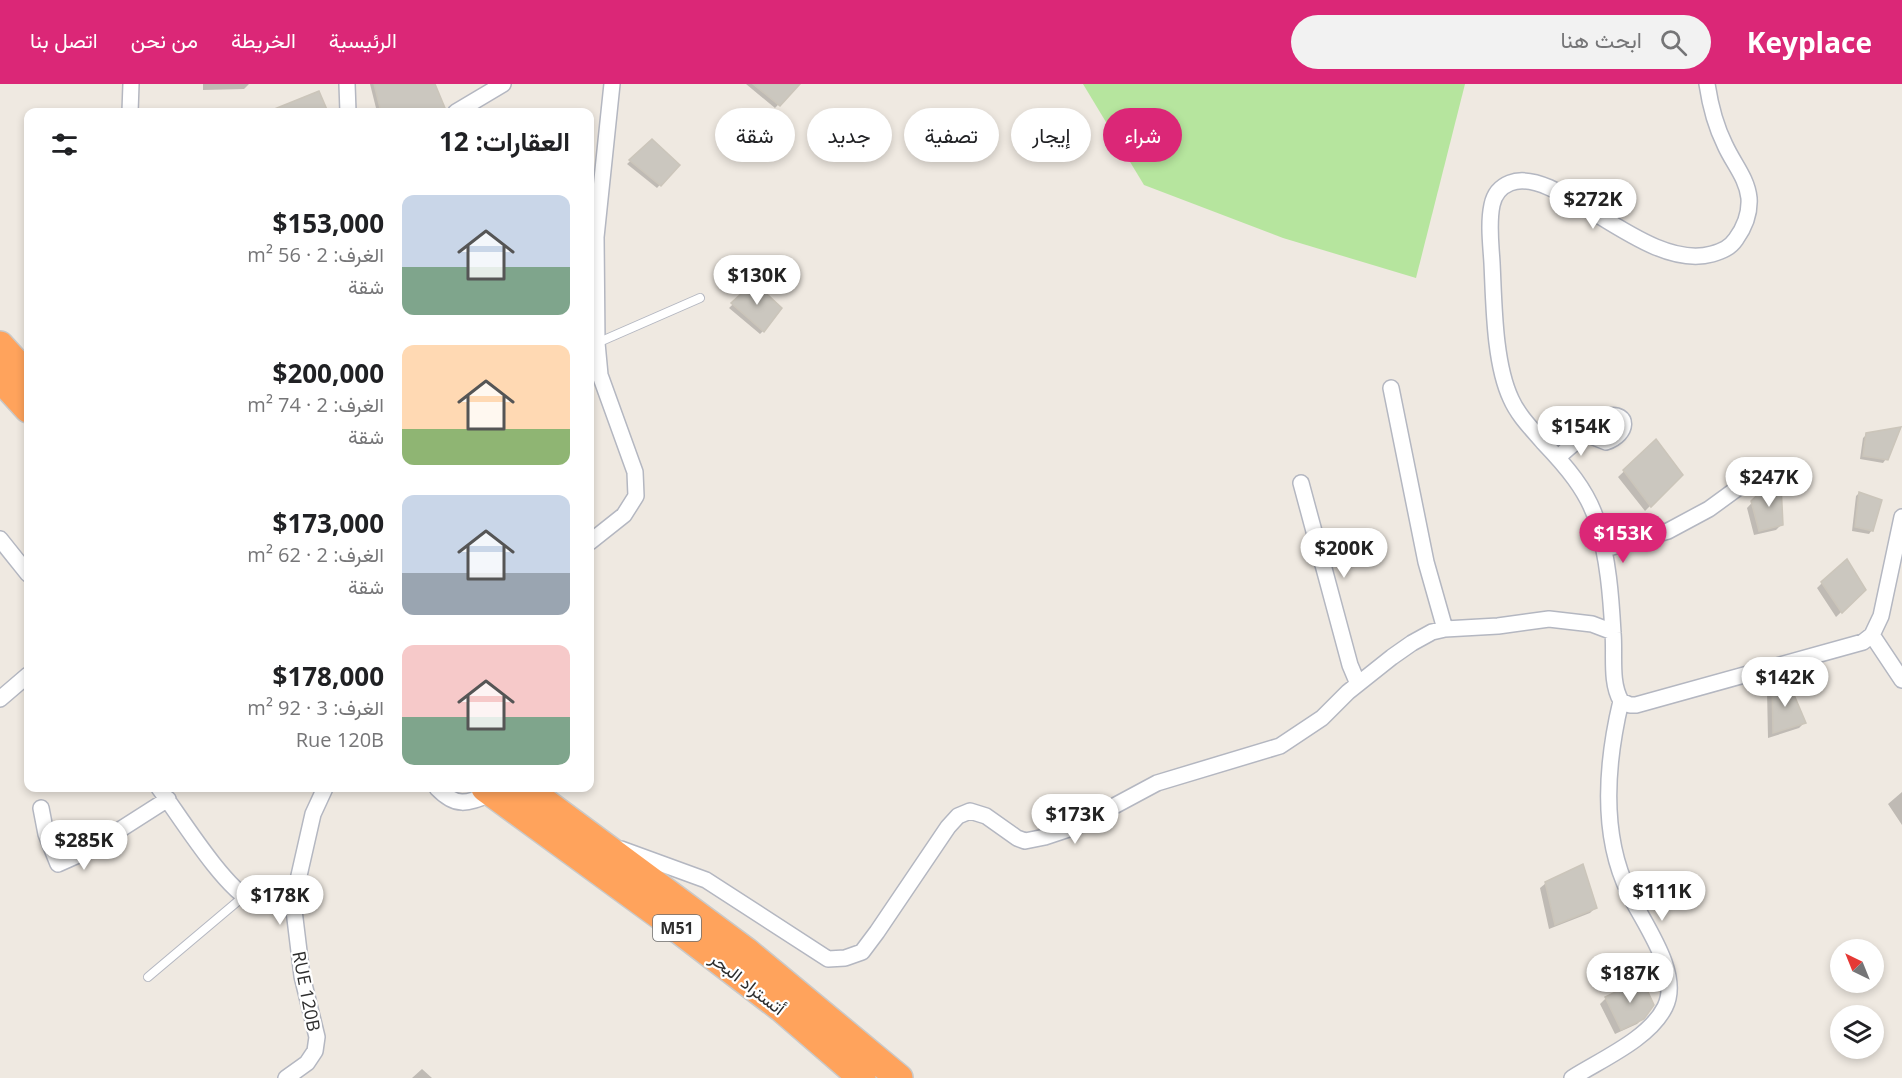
<!DOCTYPE html>
<html lang="ar">
<meta charset="utf-8">
<style>
:root{--surface:#fff;--page:#f2f2f2;--text:#202124;--muted:#757577;--accent:#db2777}
body{margin:0;font-family:"Open Sans",Vazirmatn,sans-serif;background:var(--page);color:var(--text);direction:rtl;height:100vh;display:flex;flex-direction:column;font-size:22px;white-space:nowrap}
*{box-sizing:border-box;margin:0}
p{font-size:20px;color:var(--muted)}
.icon{flex:none;width:33px;height:33px;fill:none;stroke:currentColor;stroke-width:2;stroke-linecap:round;stroke-linejoin:round}
.map{position:relative;flex:1;overflow:hidden;direction:ltr}
.side{position:absolute;left:24px;top:24px;width:570px;height:684px;display:flex;flex-direction:column;background:var(--surface);border-radius:12px;box-shadow:0 3px 9px #0003;direction:rtl}
.side>*{flex:none}
.guide{position:absolute;left:612px;top:24px;width:570px;height:54px;direction:rtl;display:flex;gap:12px}
.needle{width:39px;rotate:317deg}
.buttons{position:absolute;left:1830px;top:855px;display:grid;gap:12px}
.buttons a{display:grid;place-items:center;width:54px;height:54px;border-radius:50%;background:var(--surface);box-shadow:0 3px 9px #0003;font-size:30px}
.price{position:absolute;translate:-50% -51px;padding:0 14px;border-radius:21px;background:#fff;color:#222;font-size:20px;line-height:39px;filter:drop-shadow(0 2px 3px #0008)}
.price::after{content:'';position:absolute;left:50%;top:36px;width:18px;height:14px;margin-left:-9px;background:inherit;clip-path:polygon(0 0,100% 0,50% 100%)}
.price.active{background:var(--accent);color:#fff}
ul{padding:0;list-style:none}
li{display:flex;align-items:center;gap:18px;height:150px;padding:0 24px}
li span{display:grid;place-items:center;flex:none;width:168px;height:120px;border-radius:12px;color:#555}
li>.icon{margin-inline-start:auto}
span .icon{width:72px;height:72px;fill:#fffc;stroke-width:1}
li b{font-size:26px}
h2{display:flex;justify-content:space-between;align-items:center;height:72px;padding:0 24px;font-size:26px}
.tag{padding:0 21px;border-radius:27px;background:var(--surface);box-shadow:0 3px 9px #0003;font-size:21px;line-height:54px}
.tag.active{background:var(--accent);color:#fff}
header{display:flex;align-items:center;gap:36px;box-sizing:border-box;height:84px;padding:0 30px;background:var(--accent);color:#fff}
header strong{font-size:28px}
nav{display:flex;gap:33px;margin-inline-start:auto;font-size:21px}
.search{width:420px;height:54px;background:var(--page);display:flex;align-items:center;gap:15px;box-sizing:border-box;padding:0 21px;border-radius:33px;color:var(--muted);font-size:22px}
.map>svg:first-child{display:block}
</style>
<header>
<strong>Keyplace</strong>
<div class="search"><svg class="icon" aria-label="search" viewBox="0 0 24 24"><circle cx="10" cy="10" r="6"/><path d="M15 15l6 6"/></svg>ابحث هنا</div>
<nav><a>الرئيسية</a><a>الخريطة</a><a>من نحن</a><a>اتصل بنا</a></nav>
</header>
<div class="map">
<svg width="1902" height="994" viewBox="0 0 1902 994">
<rect width="100%" height="100%" fill="#efe9e1"/>
<path fill="#b6e59e" d="M1083 0H1465L1416 194 1283 154 1144 101Z"/>
<path fill="#0003" d="M203 0H249L244 5 203 6Z
M370 0H433L443 24 436 28H377Z
M746 0H796L797 1 775 24Z
M318 9 326 28H271Z
M652 57 678 81 657 104 627 80Z
M754 200 763 247 760 250 729 224Z
M1866 351 1886 375 1883 379 1860 375 1863 354Z
M1656 357 1681 391 1645 427 1618 393Z
M1765 405 1781 441 1776 446 1754 451 1747 424Z
M1859 409 1872 446 1869 450 1852 447 1856 412Z
M1822 499 1864 506 1836 533 1817 504Z
M1773 601 1804 639 1799 644 1768 654 1767 606Z
M1902 708V741L1888 720Z
M1546 799 1596 823 1590 829 1549 845 1540 804Z
M1606 914 1643 934 1637 940 1615 950 1600 920Z
M422 985 432 994H412Z"/>
<path fill="#cbc7bf" stroke="#cbc5ba" stroke-width="1.5" d="M374 0H435L445 24 432 28H381Z
M753 0H800L780 22Z
M319 7 328 28H267Z
M652 55 680 81 661 102 629 76Z
M754 198 782 224 764 248 731 219Z
M1901 343 1888 376 1863 372 1866 349Z
M1656 355 1683 391 1651 423 1623 386Z
M1781 400 1783 441 1759 447 1751 417 1765 404Z
M1859 408 1882 416 1873 447 1855 443Z
M1847 475 1866 506 1842 529 1821 498Z
M1772 599H1789L1806 639 1773 649Z
M1583 780 1597 824 1555 841 1545 798Z
M1642 895 1654 921 1644 935 1621 946 1605 913Z"/>
<g fill="none" stroke-linecap="round" stroke-linejoin="round">
<defs>
<path id="lane" d="M597 259 700 214
M148 893 244 812"/>
<path id="street" d="M347 0 348 28
M1707 0C1710 20 1716 43 1725 61 1733 79 1747 94 1749 114 1750 129 1744 144 1736 155 1730 164 1722 167 1712 170 1645 189 1557 80 1510 99 1500 103 1494 111 1492 121 1488 140 1491 161 1492 179 1494 219 1494 279 1511 315 1518 331 1531 344 1543 358 1565 381 1588 407 1597 438 1608 474 1611 512 1613 549 1615 571 1610 598 1621 617L1630 621H1636L1863 558 1872 551 1881 532 1902 433
M130 28 131 0
M456 28 503 0
M1391 304 1426 478 1445 545
M1558 374C1567 364 1577 358 1586 349 1594 342 1598 334 1608 332 1629 328 1629 350 1606 358L1586 350
M1301 399 1350 581 1358 600
M0 455 28 490
M590 458 624 431 636 412 635 388 600 291 597 259 596 153 612 0
M1605 465 1668 447 1709 425 1746 398 1789 388
M1872 551 1902 596
M0 615 28 591
M159 704C179 731 224 804 252 817 265 824 279 820 293 818
M437 704C457 725 468 719 493 709
M41 724 46 750 58 780 85 768 168 715
M621 765 706 796 828 875 845 874 862 868 877 848 948 743 958 732 970 727 986 732 1017 754 1025 757 1045 753 1075 743 1157 699 1280 662 1322 634 1348 608 1392 573 1412 559 1432 548 1445 545 1498 542 1549 535 1592 540 1613 548
M286 994 307 979 315 967 317 953 302 892 293 818 313 730 325 704
M1572 994C1602 975 1649 955 1665 923 1682 889 1643 839 1629 809 1600 750 1606 680 1621 617"/>
<path id="highway" d="M0 261 28 292
M0 294 28 325
M485 704 666 836 781 924 862 994
M526 704 746 867 899 994"/>
</defs>
<use href="#lane" stroke="#b4b7c1" stroke-width="10"/>
<use href="#street" stroke="#b4b7c1" stroke-width="18"/>
<use href="#highway" stroke="#c9c9c9" stroke-width="30"/>
<use href="#lane" stroke="#fff" stroke-width="8"/>
<use href="#street" stroke="#fff" stroke-width="15"/>
<use href="#highway" stroke="#ffa35c" stroke-width="27"/>
</g>
<g text-anchor="middle" dominant-baseline="central" stroke-width="4.5" stroke-linejoin="round" paint-order="stroke">
<rect fill="#fff" stroke="#6d6d6d" stroke-width="1.5" x="653" y="831" width="48" height="26" rx="4.5"/>
<g font-size="16" font-weight="bold" fill="#2e2e2e">
<text x="677" y="844">M51</text>
</g>
<g font-size="18" fill="#2e2e2e" stroke="#fff">
<text transform="translate(748 899) rotate(38)">أتستراد البحر</text>
<text transform="translate(307 907) rotate(79)">RUE 120B</text>
</g>
</g>
</svg>
<div class="buttons">
<a><svg class="needle" viewBox="-14 -14 28 28"><path d="M0-13l5 13h-10z" fill="#e53935"/><path d="M0 13l5-13h-10z" fill="#757577"/></svg></a>
<a><svg class="icon" aria-label="layers" viewBox="0 0 24 24"><path d="M12 4l9 5-9 5-9-5zM3 14l9 5 9-5"/></svg></a>
</div>
<b class="price" style="left:1593px;top:146px">$272K</b>
<b class="price" style="left:757px;top:222px">$130K</b>
<b class="price" style="left:1581px;top:373px">$154K</b>
<b class="price" style="left:1769px;top:424px">$247K</b>
<b class="price active" style="left:1623px;top:480px">$153K</b>
<b class="price" style="left:1344px;top:495px">$200K</b>
<b class="price" style="left:1785px;top:624px">$142K</b>
<b class="price" style="left:1075px;top:761px">$173K</b>
<b class="price" style="left:84px;top:787px">$285K</b>
<b class="price" style="left:1662px;top:838px">$111K</b>
<b class="price" style="left:280px;top:842px">$178K</b>
<b class="price" style="left:1630px;top:920px">$187K</b>
<div class="guide">
<a class="tag active">شراء</a>
<a class="tag">إيجار</a>
<a class="tag">تصفية</a>
<a class="tag">جديد</a>
<a class="tag">شقة</a>
</div>
<section class="side">
<h2>العقارات: 12<svg class="icon" aria-label="filters" viewBox="0 0 24 24"><path d="M4 7h16M4 17h16"/><circle cx="9" cy="7" r="2"/><circle cx="15" cy="17" r="2"/></svg></h2>
<ul>
<li><span style="background:linear-gradient(#c9d6e8 60%,#7fa58c 0)"><svg class="icon" aria-label="home" viewBox="0 0 24 24"><path d="M3 11l9-7 9 7M6 9v11h12V9"/></svg></span><div><b>$153,000</b><p>الغرف: 2 · 56 m²</p><p>شقة</p></div></li>
<li><span style="background:linear-gradient(#ffd9b3 70%,#8fb573 0)"><svg class="icon" aria-label="home" viewBox="0 0 24 24"><path d="M3 11l9-7 9 7M6 9v11h12V9"/></svg></span><div><b>$200,000</b><p>الغرف: 2 · 74 m²</p><p>شقة</p></div></li>
<li><span style="background:linear-gradient(#c9d6e8 65%,#9aa5b1 0)"><svg class="icon" aria-label="home" viewBox="0 0 24 24"><path d="M3 11l9-7 9 7M6 9v11h12V9"/></svg></span><div><b>$173,000</b><p>الغرف: 2 · 62 m²</p><p>شقة</p></div></li>
<li><span style="background:linear-gradient(#f6c9c9 60%,#7fa58c 0)"><svg class="icon" aria-label="home" viewBox="0 0 24 24"><path d="M3 11l9-7 9 7M6 9v11h12V9"/></svg></span><div><b>$178,000</b><p>الغرف: 3 · 92 m²</p><p>Rue 120B</p></div></li>
</ul>
</section>
</div>
